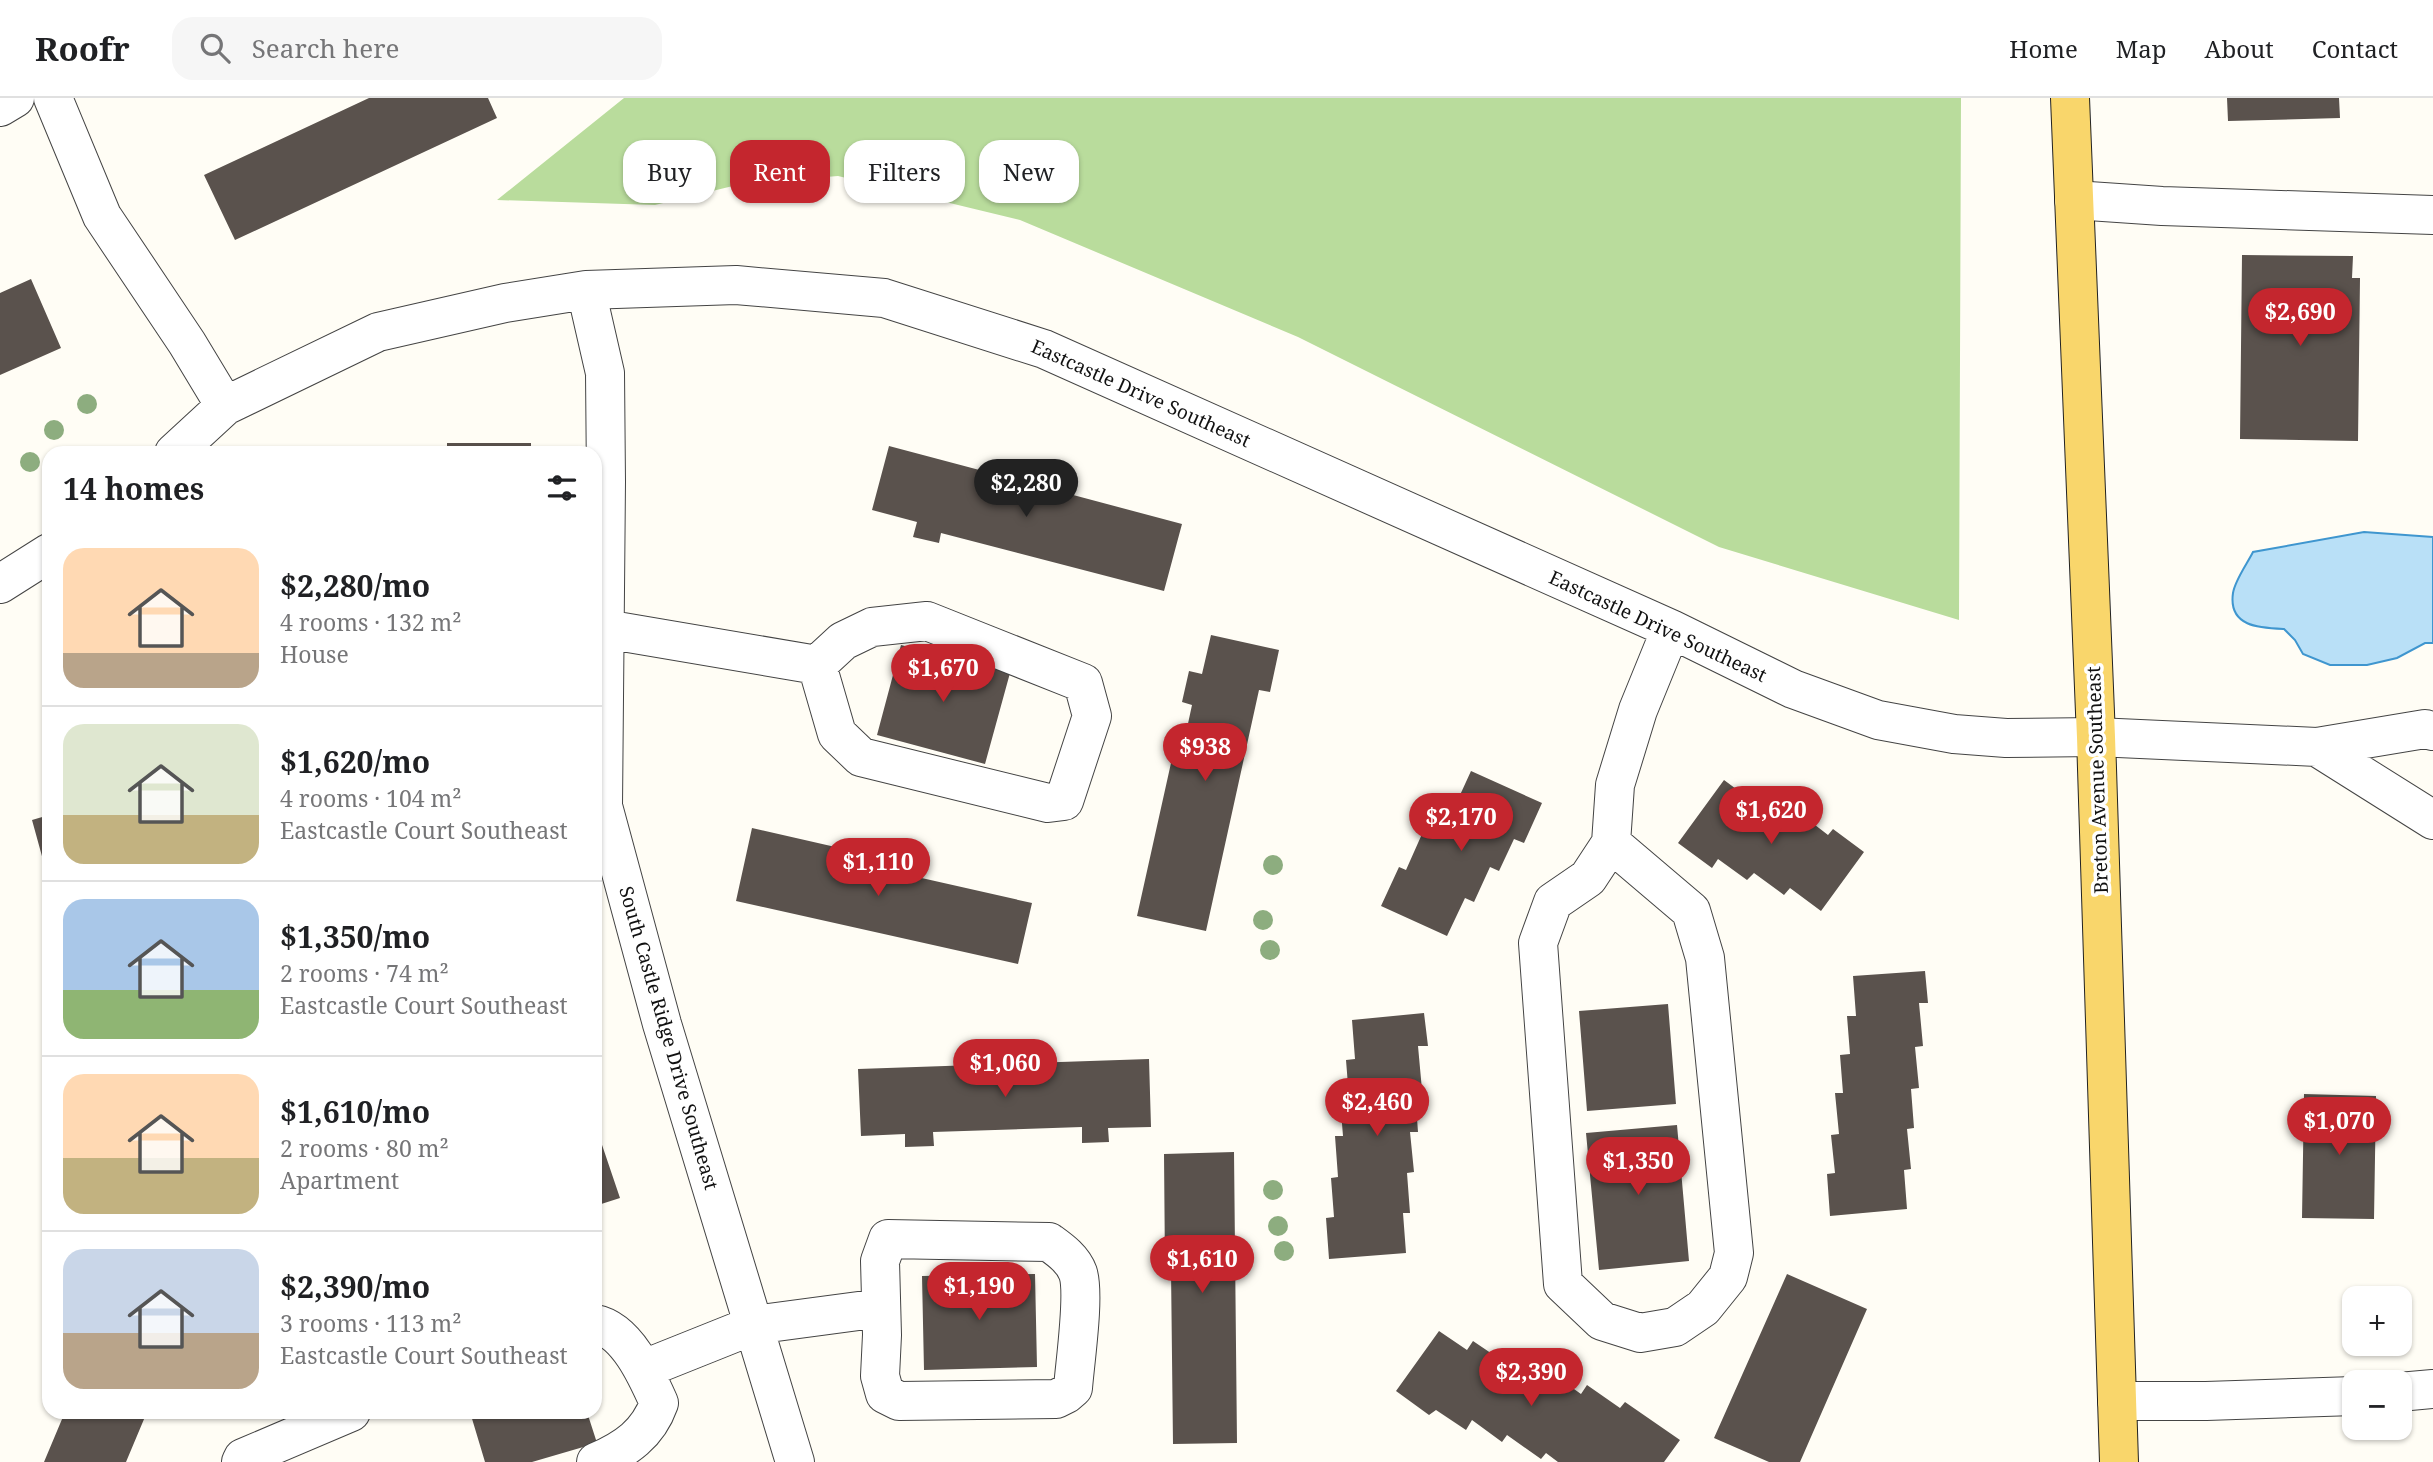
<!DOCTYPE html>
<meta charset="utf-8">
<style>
:root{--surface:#fff;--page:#f6f6f6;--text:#202124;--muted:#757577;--line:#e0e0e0;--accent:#c4262e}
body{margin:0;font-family:"Noto Serif",serif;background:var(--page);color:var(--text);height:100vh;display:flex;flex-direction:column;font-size:26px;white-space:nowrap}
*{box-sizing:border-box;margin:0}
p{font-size:23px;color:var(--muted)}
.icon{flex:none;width:38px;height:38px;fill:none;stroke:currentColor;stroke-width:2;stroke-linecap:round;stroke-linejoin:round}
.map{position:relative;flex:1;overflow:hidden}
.panel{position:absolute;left:42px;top:348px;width:560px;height:973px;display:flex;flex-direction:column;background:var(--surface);border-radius:21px;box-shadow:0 2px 5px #0004}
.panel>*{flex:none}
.hud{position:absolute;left:623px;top:42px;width:665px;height:63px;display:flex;gap:14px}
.fabs{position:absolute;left:2342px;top:1188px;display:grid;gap:14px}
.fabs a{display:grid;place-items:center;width:70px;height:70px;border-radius:14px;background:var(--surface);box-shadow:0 2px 5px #0004;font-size:35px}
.price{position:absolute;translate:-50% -60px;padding:0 16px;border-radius:24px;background:var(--accent);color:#fff;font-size:23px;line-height:46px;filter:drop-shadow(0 2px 4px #0008)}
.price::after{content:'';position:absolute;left:50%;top:42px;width:21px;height:16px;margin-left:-10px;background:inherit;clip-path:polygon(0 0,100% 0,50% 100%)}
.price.selected{background:#222;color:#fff}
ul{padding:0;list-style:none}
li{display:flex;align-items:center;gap:21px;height:175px;padding:0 21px}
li+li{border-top:2px solid var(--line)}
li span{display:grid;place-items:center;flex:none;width:196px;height:140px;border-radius:21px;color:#555}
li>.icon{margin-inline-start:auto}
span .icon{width:84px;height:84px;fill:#fffc;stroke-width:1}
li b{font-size:30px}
h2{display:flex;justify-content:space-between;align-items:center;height:84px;padding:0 21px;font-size:30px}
.pill{padding:0 24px;border-radius:21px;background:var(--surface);box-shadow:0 2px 5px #0004;font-size:24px;line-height:63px}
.pill.selected{background:var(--accent);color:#fff}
header{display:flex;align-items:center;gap:42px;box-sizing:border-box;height:98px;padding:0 35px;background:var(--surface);border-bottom:2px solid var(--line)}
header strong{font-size:33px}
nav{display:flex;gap:38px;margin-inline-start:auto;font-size:24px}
.search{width:490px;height:63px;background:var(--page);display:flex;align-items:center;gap:18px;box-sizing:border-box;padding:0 24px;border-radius:21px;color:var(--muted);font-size:26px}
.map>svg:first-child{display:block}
</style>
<header>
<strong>Roofr</strong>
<div class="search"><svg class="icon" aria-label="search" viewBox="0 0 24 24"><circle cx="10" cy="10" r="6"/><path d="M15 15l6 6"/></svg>Search here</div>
<nav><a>Home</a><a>Map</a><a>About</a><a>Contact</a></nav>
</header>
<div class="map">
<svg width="2433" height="1364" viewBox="0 0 2433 1364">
<rect width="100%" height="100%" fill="#fffdf5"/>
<path fill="#b9dc9c" d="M624 0H1961L1959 522 1719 449 1298 239 1020 122 838 78 741 86 655 107 497 102Z"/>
<path fill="#b9e0f7" stroke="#3f96cf" stroke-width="2" d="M2364 434 2433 439V545H2425L2397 560 2367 567H2330L2303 556 2295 542 2284 531C2260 530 2228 529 2233 495 2235 482 2247 466 2253 454Z"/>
<path fill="#5a524d" d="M369 0H488L497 20 235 142 204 77Z
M2227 0H2339L2340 20 2228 23Z
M2242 157 2353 158 2352 180H2360L2358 343 2240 341Z
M31 181 61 250 0 277V195Z
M447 345H531V355H447Z
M889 348 1182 426 1164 493 941 435 939 445 913 439 917 424 872 412Z
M1211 537 1279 552 1270 594 1259 592 1206 833 1137 818 1173 656 1181 658 1192 607 1182 604 1189 573 1202 576Z
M901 547 1010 575 985 666 877 637Z
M1471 673 1542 705 1524 745 1514 741 1499 773 1490 769 1474 804 1465 800 1447 838 1381 808 1399 769 1406 772 1422 736 1430 740 1447 704 1455 708Z
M1724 682 1755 705 1761 697 1792 721 1797 713 1828 737 1833 731 1864 754 1821 813 1790 790 1784 797 1754 775 1747 782 1718 761 1712 770 1678 745Z
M49 717V780H48L32 722Z
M752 730 866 756 864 767 1032 805 1018 866 736 803Z
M1925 873 1928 905H1919L1923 948 1915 949 1919 990 1911 991 1914 1030 1907 1031 1911 1071 1904 1072 1907 1111 1830 1118 1827 1076 1835 1075 1831 1037 1839 1036 1835 995H1843L1840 957 1850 956 1847 918H1856L1853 878Z
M1668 906 1676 1006 1587 1013 1579 913Z
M1424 915 1428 948H1418L1422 992 1415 993 1418 1034H1410L1414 1074 1407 1075 1410 1115H1403L1406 1155 1329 1161 1326 1120 1334 1119 1331 1080 1338 1079 1335 1038H1343L1340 1001 1349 1000 1346 962 1355 961 1352 922Z
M1149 961 1151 1029 1108 1030 1109 1044 1082 1045V1029L933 1034 934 1048 905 1049V1036L861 1038 858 971Z
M2304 996 2376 998 2374 1121 2302 1120Z
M1677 1027 1689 1163 1599 1172 1586 1035Z
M599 1038 620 1100 595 1108V1040Z
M1234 1054 1237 1345 1173 1346 1171 1171H1165L1164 1056Z
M1035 1176 1037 1269 924 1272 922 1178Z
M1787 1176 1867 1211 1800 1364H1769L1714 1340Z
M1439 1233 1467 1252 1473 1243 1507 1266 1513 1259 1545 1282 1550 1274 1581 1296 1587 1287 1620 1310 1625 1304 1680 1342 1664 1364H1558L1546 1355 1541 1361 1507 1337 1502 1344 1472 1322 1466 1332 1436 1312 1429 1317 1396 1293Z
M65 1314H147L126 1364H44Z
M470 1314H587L597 1345 532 1364H485Z"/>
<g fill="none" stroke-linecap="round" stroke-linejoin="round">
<defs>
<path id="minor" d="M53 0 102 118 187 245 225 308
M0 9 15 0
M2074 102 2162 108 2433 117
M586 192 605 275 606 384 603 708 662 926 795 1364
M174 355 225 308 378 234 505 205 586 192 736 187 884 200 1044 251 1671 531 1793 591 1878 622 1954 636 2006 640 2096 639 2317 649 2425 631 2433 633
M0 486 49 455
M605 531 817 567 843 543 872 529 927 523 1083 585 1092 618 1064 703 1048 705 861 659 837 636 817 567
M2317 649 2433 722
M1611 745 1691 813 1705 860 1734 1155 1728 1179 1703 1210 1675 1229 1640 1235 1602 1223 1563 1186 1538 845 1553 804 1588 780 1611 745 1615 687 1638 612 1671 531
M888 1141 1049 1144C1060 1152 1073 1161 1078 1175 1085 1197 1075 1264 1073 1290L1066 1296 1056 1301 899 1303 885 1296 880 1278 882 1237 880 1163Z
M595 1226C627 1232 647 1278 659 1305 648 1336 626 1351 596 1364
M644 1271 754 1227 881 1210
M2399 1294 2433 1291
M2117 1303H2206L2354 1298
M241 1364 243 1360 351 1314"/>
<path id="major" d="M2070 0 2096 639 2119 1364"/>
</defs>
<use href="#minor" stroke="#444" stroke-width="40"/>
<use href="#major" stroke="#222" stroke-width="40"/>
<use href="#minor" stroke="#fff" stroke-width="38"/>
<use href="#major" stroke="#f9d66b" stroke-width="38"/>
</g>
<g fill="#8dad7f">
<circle cx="87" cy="306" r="10"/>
<circle cx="54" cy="332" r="10"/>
<circle cx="30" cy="364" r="10"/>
<circle cx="1273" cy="767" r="10"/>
<circle cx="1263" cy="822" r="10"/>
<circle cx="1270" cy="852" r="10"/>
<circle cx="1273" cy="1092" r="10"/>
<circle cx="1278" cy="1128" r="10"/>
<circle cx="1284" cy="1153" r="10"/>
</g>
<g text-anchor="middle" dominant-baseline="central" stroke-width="7" stroke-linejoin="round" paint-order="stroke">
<g font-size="19" fill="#111" stroke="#fff">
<text transform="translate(1141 295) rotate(24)">Eastcastle Drive Southeast</text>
<text transform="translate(1658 528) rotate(25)">Eastcastle Drive Southeast</text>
<text transform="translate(2097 682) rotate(-92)">Breton Avenue Southeast</text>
<text transform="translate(669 940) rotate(74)">South Castle Ridge Drive Southeast</text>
</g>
</g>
</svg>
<div class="fabs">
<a>+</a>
<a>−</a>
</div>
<b class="price" style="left:2300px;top:250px">$2,690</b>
<b class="price selected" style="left:1026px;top:421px">$2,280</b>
<b class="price" style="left:943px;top:606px">$1,670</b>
<b class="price" style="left:1205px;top:685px">$938</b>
<b class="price" style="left:1771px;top:748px">$1,620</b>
<b class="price" style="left:1461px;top:755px">$2,170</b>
<b class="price" style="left:878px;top:800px">$1,110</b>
<b class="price" style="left:1005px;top:1001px">$1,060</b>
<b class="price" style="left:1377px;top:1040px">$2,460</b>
<b class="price" style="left:2339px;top:1059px">$1,070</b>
<b class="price" style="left:1638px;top:1099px">$1,350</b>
<b class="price" style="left:1202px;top:1197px">$1,610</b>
<b class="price" style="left:979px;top:1224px">$1,190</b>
<b class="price" style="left:1531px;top:1310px">$2,390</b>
<div class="hud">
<a class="pill">Buy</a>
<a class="pill selected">Rent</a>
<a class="pill">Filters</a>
<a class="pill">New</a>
</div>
<section class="panel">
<h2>14 homes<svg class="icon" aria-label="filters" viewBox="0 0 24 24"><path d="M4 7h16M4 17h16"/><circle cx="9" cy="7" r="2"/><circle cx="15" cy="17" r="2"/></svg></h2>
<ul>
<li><span style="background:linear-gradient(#ffd9b3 75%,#b9a48a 0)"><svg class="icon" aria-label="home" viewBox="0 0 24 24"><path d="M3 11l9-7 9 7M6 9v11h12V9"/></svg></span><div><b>$2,280/mo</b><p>4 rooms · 132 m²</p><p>House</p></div></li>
<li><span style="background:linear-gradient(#dfe7d0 65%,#c2b280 0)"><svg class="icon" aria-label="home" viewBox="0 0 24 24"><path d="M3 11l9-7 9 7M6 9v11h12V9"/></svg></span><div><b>$1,620/mo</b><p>4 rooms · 104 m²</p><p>Eastcastle Court Southeast</p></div></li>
<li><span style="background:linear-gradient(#a9c7e8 65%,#8fb573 0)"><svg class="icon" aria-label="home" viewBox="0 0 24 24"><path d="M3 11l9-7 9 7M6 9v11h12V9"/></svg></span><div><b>$1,350/mo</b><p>2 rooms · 74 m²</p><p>Eastcastle Court Southeast</p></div></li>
<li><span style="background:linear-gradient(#ffd9b3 60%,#c2b280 0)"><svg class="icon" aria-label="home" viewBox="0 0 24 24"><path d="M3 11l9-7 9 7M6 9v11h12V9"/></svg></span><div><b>$1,610/mo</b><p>2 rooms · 80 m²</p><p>Apartment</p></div></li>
<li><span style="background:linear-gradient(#c9d6e8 60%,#b9a48a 0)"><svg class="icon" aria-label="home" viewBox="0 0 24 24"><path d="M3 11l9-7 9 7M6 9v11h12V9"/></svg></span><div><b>$2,390/mo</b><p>3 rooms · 113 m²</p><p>Eastcastle Court Southeast</p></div></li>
</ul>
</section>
</div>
